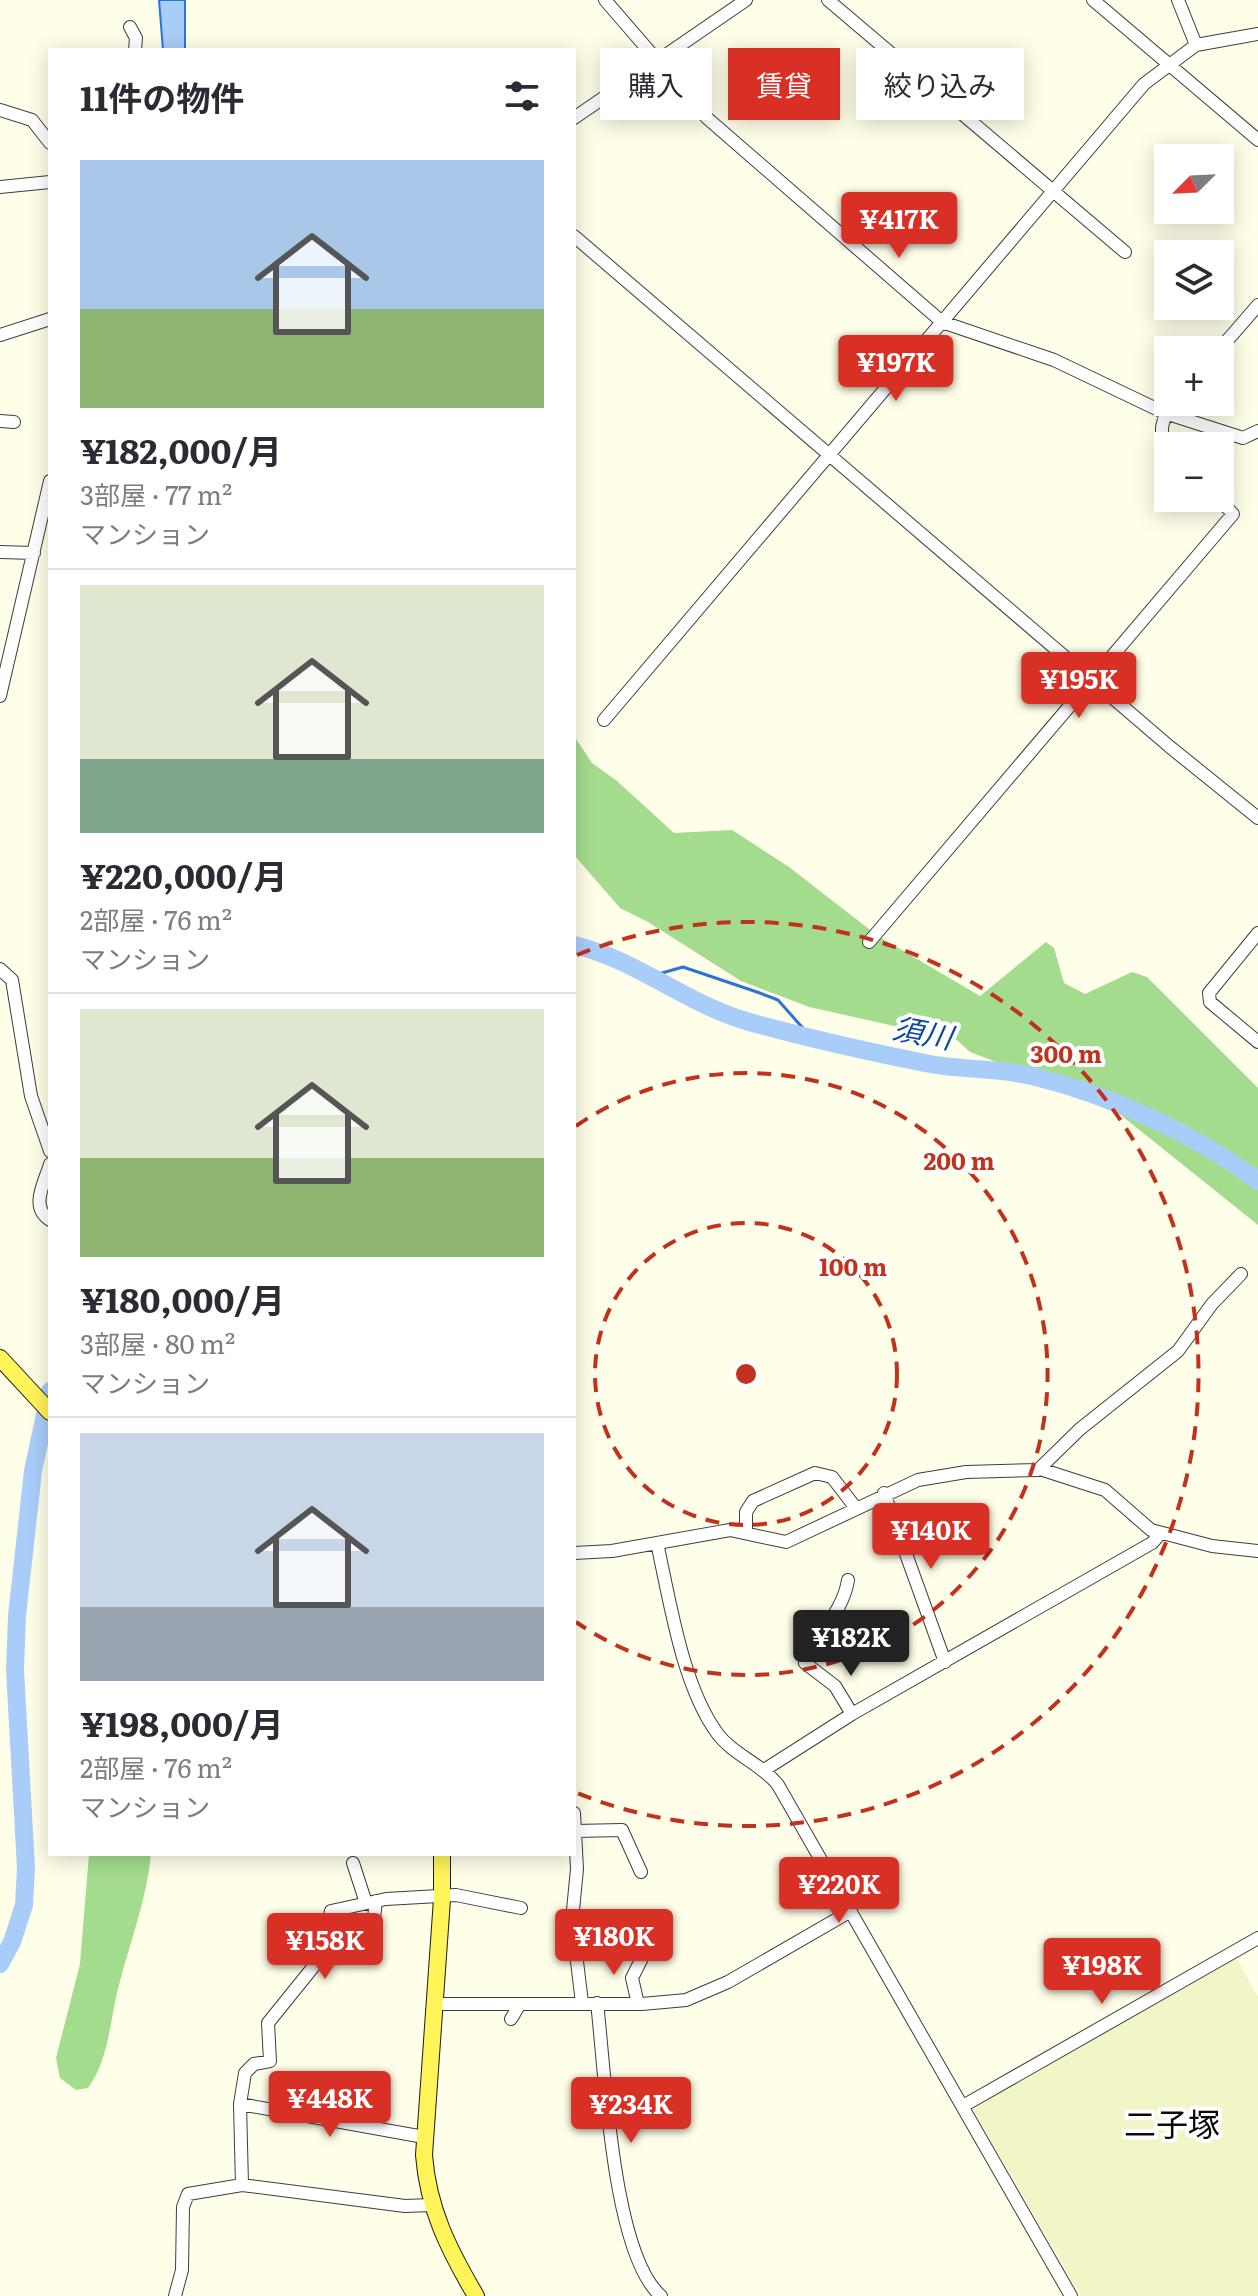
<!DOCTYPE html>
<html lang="ja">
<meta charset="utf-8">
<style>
:root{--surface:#fff;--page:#f2f2f3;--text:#2b2b33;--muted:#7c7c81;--line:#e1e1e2;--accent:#d93025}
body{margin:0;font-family:Literata,"Noto Sans JP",serif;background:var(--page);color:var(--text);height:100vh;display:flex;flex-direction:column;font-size:30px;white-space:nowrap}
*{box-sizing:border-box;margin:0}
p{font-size:26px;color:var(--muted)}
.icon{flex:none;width:44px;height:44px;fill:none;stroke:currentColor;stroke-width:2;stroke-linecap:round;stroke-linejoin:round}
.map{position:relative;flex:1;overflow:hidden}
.panel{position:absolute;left:48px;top:48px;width:528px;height:1808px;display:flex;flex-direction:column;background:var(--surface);border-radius:0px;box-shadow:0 4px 20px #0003}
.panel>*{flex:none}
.guide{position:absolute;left:600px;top:48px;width:538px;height:72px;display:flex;gap:16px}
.needle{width:52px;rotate:246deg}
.buttons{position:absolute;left:1154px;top:144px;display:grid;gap:16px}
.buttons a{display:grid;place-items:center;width:80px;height:80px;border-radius:0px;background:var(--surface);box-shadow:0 4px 20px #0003;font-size:40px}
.price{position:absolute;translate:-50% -68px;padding:0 18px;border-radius:8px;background:var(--accent);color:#fff;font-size:26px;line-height:52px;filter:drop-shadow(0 2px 4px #0008)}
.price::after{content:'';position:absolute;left:50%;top:48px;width:24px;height:18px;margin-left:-12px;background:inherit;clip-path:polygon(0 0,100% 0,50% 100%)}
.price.active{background:#222;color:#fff}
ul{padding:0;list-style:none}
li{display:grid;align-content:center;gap:16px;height:424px;padding:0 32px}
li+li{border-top:2px solid var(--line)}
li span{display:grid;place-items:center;height:248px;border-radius:0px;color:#555}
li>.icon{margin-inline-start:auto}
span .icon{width:144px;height:144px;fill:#fffc;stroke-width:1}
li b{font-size:34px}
h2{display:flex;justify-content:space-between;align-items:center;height:96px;padding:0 32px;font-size:34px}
.pill{padding:0 28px;border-radius:0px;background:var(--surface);box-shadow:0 4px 20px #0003;font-size:28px;line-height:72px}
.pill.active{background:var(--accent);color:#fff}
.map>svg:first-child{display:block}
</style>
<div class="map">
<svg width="1258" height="2296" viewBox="0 0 1258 2296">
<rect width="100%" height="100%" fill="#fffee8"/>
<path fill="#f2f6c7" d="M1236 1957 1258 1997V2296H1081L971 2106Z"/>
<path fill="#a4dc8e" d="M574 736 592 763 617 781 674 833 732 830 789 867 878 936 980 996 1046 942 1054 948 1064 983 1085 994 1132 972 1147 977 1258 1088V1225L1107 1104 970 1052 957 1040 809 1007 741 981 648 922 620 908 574 855Z
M89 1854H151C147 1898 131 1939 120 1981 110 2016 110 2058 88 2088L76 2090 60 2078 56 2058 80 1964Z"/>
<path fill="#a9cdf9" stroke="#2c74d4" stroke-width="2" d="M159 0H185V50H163Z"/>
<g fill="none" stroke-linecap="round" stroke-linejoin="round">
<path stroke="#2c74d4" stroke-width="3" d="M648 977 683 967 757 992 778 1000 809 1035"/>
<path stroke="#a9cdf9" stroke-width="18" d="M574 945C635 959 685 1003 746 1021 806 1038 869 1052 930 1064 963 1070 998 1068 1032 1076 1110 1095 1194 1133 1258 1181
M0 1964 12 1942 24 1905 26 1868 15 1670 17 1616 33 1471 50 1391"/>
<defs>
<path id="minor" d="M605 0 707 118 942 322 1054 360 1165 413 1243 438 1258 431
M828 0 1125 252
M1093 0 1258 140
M1178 0 1196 45
M130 27 136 38 135 50
M0 110 32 120 50 143
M574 118 746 0
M0 187 50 182
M574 236 1170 747 1258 818
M0 335 50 319
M1219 350 1258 305
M0 421 14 422
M1168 450C1157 431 1162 418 1175 402
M0 552 34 553
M0 696 50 481
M604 720 1144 84 1196 45 1258 34
M1258 933 1209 993 1210 1002 1258 1042
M869 942 1233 514 1218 498
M0 969 12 980 31 1096 50 1151
M50 1164C45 1182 29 1207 50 1220
M1040 1469 1105 1490 1151 1530 1212 1546 1258 1551
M884 1493 945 1662
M746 1530V1512L753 1501 815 1473 832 1477 855 1507
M657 1543C670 1601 682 1685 717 1733 733 1755 762 1764 778 1785L1071 2296
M574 1553 612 1551 730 1530 786 1542 918 1480 966 1472 1038 1470 1080 1429 1178 1351 1212 1304 1241 1274
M848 1580C843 1613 816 1634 805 1663L835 1686 852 1714
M764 1770 852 1714 1152 1543 1161 1533
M574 1813 577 1869 572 1920 582 2003
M575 1831 622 1830 641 1872
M353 1863 366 1903
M373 1926 376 1901
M597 2003C605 2069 612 2254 661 2296
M433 2004H642L686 2000 728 1982 851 1911
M638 2004 632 1978 643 1956
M511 2019 520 2004
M240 2104 424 2137
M963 2106 1258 1938
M242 2185 240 2104 245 2073 254 2064 270 2061 268 2023 318 1961 331 1911 386 1899 456 1895 521 1908
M175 2296 182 2270 183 2207 188 2194 242 2185 405 2206 431 2205"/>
<path id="major" d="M0 1358 50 1412
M442 1854V1899L424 2155C428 2209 449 2250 476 2296"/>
</defs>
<use href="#minor" stroke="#3d3d3d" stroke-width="14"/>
<use href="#major" stroke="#1b1b1b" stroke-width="18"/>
<use href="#minor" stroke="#fff" stroke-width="12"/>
<use href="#major" stroke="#fff458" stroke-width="16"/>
</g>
<g fill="none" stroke="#c1311c" stroke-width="4" stroke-dasharray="14 10">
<circle cx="746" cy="1374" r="151"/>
<path d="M576 1126A301 301 0 1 1 576 1622"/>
<path d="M577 955A452 452 0 1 1 577 1793"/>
</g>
<g text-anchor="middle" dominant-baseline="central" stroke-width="8" stroke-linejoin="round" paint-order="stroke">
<g font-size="30" font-style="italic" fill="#0e47a1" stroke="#fff">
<text transform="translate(923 1031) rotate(10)">須川</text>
</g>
<g font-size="32" fill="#0a0a0a" stroke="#fff">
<text x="1172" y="2122">二子塚</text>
</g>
</g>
<circle cx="746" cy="1374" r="12" fill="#c1311c" stroke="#fff" stroke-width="4"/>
<g font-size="24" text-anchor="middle" font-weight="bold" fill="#c1311c" stroke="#fff" stroke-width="8" stroke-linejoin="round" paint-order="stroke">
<text x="1066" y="1063">300 m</text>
<text x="959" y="1170">200 m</text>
<text x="853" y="1276">100 m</text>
</g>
</svg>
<div class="buttons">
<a><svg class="needle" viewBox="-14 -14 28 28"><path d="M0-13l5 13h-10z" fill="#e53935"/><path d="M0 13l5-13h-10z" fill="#7c7c81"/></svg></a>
<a><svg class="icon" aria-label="layers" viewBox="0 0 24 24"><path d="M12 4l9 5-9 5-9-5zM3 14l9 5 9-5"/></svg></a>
<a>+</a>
<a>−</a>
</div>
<b class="price" style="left:899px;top:260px">¥417K</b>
<b class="price" style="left:896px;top:403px">¥197K</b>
<b class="price" style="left:1079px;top:720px">¥195K</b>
<b class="price" style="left:931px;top:1571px">¥140K</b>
<b class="price active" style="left:851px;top:1678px">¥182K</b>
<b class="price" style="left:839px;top:1925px">¥220K</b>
<b class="price" style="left:614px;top:1977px">¥180K</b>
<b class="price" style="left:325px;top:1981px">¥158K</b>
<b class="price" style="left:1102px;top:2006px">¥198K</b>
<b class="price" style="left:330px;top:2139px">¥448K</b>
<b class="price" style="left:631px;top:2145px">¥234K</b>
<div class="guide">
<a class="pill">購入</a>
<a class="pill active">賃貸</a>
<a class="pill">絞り込み</a>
</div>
<section class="panel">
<h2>11件の物件<svg class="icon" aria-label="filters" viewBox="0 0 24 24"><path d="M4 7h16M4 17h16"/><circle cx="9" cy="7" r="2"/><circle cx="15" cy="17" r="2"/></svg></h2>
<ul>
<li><span style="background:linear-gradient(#a9c7e8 60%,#8fb573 0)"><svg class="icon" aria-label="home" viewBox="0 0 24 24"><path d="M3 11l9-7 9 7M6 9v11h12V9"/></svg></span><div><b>¥182,000/月</b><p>3部屋 · 77 m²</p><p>マンション</p></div></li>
<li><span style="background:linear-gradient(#dfe7d0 70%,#7fa58c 0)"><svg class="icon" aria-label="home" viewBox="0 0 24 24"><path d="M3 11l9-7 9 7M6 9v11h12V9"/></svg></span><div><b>¥220,000/月</b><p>2部屋 · 76 m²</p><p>マンション</p></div></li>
<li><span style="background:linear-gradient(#dfe7d0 60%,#8fb573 0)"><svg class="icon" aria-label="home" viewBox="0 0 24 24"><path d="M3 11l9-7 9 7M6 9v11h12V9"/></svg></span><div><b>¥180,000/月</b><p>3部屋 · 80 m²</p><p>マンション</p></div></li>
<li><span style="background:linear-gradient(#c9d6e8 70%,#9aa5b1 0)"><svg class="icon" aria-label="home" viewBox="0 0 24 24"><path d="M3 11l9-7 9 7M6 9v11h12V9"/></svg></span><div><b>¥198,000/月</b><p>2部屋 · 76 m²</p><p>マンション</p></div></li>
</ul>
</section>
</div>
